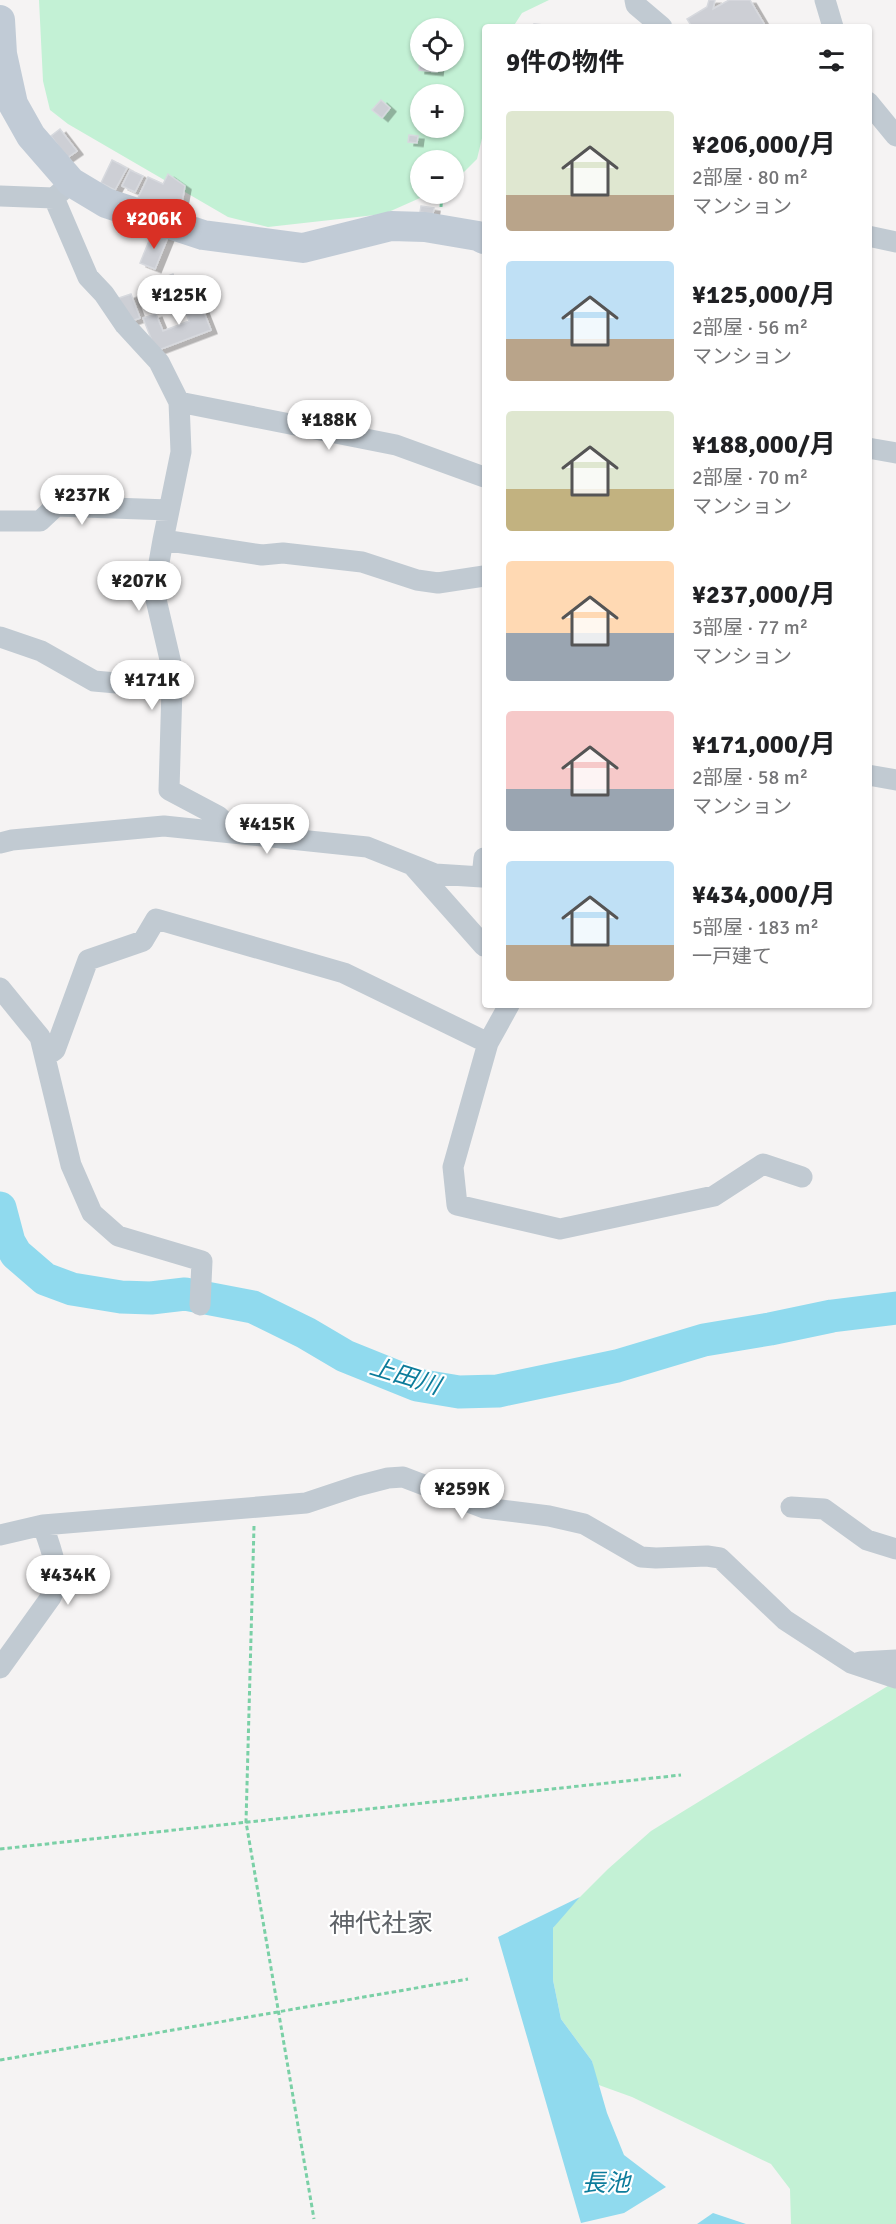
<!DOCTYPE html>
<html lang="ja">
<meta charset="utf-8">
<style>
:root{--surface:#fff;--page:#f6f6f6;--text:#202124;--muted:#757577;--accent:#d93025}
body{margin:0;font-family:Signika,"Noto Sans JP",sans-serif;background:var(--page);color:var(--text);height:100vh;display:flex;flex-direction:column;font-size:22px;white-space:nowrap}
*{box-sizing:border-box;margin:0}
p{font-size:20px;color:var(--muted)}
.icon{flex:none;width:33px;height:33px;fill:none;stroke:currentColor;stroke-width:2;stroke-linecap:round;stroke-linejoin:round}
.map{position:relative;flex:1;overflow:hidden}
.side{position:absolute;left:482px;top:24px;width:390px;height:984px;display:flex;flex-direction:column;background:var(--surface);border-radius:6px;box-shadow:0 2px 4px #0004}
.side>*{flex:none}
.controls{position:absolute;left:410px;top:18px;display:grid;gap:12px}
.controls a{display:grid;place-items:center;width:54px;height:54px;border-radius:50%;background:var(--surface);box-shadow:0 2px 4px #0004;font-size:30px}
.price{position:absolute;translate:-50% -51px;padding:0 14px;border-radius:21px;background:#fff;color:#222;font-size:20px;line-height:39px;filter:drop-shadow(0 2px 3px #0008)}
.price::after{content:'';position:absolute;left:50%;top:36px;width:18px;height:14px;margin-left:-9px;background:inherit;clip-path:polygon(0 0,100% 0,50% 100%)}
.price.current{background:var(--accent);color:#fff}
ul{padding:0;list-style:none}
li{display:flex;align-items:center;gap:18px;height:150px;padding:0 24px}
li span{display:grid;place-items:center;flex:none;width:168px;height:120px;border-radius:6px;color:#555}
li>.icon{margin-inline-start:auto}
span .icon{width:72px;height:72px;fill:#fffc;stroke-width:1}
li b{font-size:26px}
h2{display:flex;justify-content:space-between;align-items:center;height:72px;padding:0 24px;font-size:26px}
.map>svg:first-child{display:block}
</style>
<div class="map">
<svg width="896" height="2224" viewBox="0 0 896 2224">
<defs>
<filter id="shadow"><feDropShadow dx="6" dy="3.5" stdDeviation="0" flood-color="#0004"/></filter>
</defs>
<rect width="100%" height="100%" fill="#f5f3f3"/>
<path fill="#c3f1d5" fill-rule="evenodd" d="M39 0H549L522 13 513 27H484V130L477 159 454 182 453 160H420V194H429L384 214 268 227 228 217 68 124 50 110 43 81ZM420 28H453V62H420ZM420 94H453V128H420Z
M896 1681V2224H791L790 2189 771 2164 632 2097 596 2084 592 2061 561 2019 553 1980V1928L563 1914 608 1869 651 1831Z"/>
<path fill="#90daee" d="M580 1897 553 1928V1980L561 2019 592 2061 607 2113 624 2155 666 2187 624 2213 581 2223 498 1937Z
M713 2213 746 2224H697Z"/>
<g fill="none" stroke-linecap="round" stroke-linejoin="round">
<path stroke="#90daee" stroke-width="33" d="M0 1208 9 1242 16 1254 45 1279 72 1289 121 1297 151 1298 185 1294 253 1307 306 1333 345 1356 417 1385 459 1392 498 1391 617 1366 704 1340 770 1329 832 1316 896 1308"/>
</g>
<path fill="#cdcfd5" stroke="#d7d9de" stroke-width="1.5" filter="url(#shadow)" d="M709 0H715L713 9 729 0H750L766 27H692L687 19 707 7Z
M534 24 554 26V27H534Z
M420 61 438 63 437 72 419 70Z
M381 100 390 108 382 118 372 110Z
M60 129 77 151 67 158 51 136Z
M409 135 418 136 417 143 408 142Z
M112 160 127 168 115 190 101 183Z
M130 170 143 176 135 192 122 186Z
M168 174 185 186 180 213 154 201 152 205 138 198 148 177 163 184Z
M421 206 434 208 433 214 420 212Z
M153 231 168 237 155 269 140 263Z
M173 274 176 283 189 278 195 293 149 311 140 287Z
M131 294 140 318 129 322 119 298Z
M198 297 211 330 156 351 143 318 156 314 163 331 189 321 182 303Z"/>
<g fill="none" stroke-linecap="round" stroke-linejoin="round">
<path stroke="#7ad0a6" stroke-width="3" stroke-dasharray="4.5 3" stroke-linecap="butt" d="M441 207 442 194
M254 1526 246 1822 314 2219
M0 1849 681 1775
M0 2060 468 1979"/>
<path stroke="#c1cad2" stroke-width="21" d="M635 0 636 5 662 27
M825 0 833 27
M868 102 896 136
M0 196 54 198 65 188
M54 198 88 277 104 294 125 325 159 362 179 402 181 452 163 540 262 555 283 553 362 562 417 580 438 583 484 576
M868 236 896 242
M179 402 396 445 484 477
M868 448 896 453
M0 521H40L56 506 169 510
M163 540 154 591 173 672 172 688
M0 637 41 651 94 681 172 688 169 790 218 816 235 832
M868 775 896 780
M0 843 12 840 164 826 367 847 435 874 482 877 484 858
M414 867 484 946
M0 988 40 1037 71 1165 92 1213 118 1236 202 1261 200 1305
M488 1043 509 1005
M45 1057 55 1050 88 960 143 941 156 919 344 973 488 1043 453 1167 457 1205 560 1229 714 1196 763 1164 802 1177
M791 1507 824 1509 867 1540 896 1549
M0 1535 43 1525 306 1503 357 1486 388 1478 403 1477 484 1508 549 1516 584 1524 641 1557 656 1558 707 1556 720 1558 785 1620 851 1663 896 1678
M860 1662 896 1660
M0 1668 51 1597C63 1573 50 1549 43 1525"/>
<path stroke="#c1cbd6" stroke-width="30" d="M0 20 2 54 13 104 31 136 71 182 106 203 203 235 303 248 391 226 425 227 478 236 484 239"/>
</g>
<g text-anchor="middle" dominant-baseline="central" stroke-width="4.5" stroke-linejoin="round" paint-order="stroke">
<g font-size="24" font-style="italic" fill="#0c7c9b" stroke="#fff">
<text transform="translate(405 1376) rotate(17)">上田川</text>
<text x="606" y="2183">長池</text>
</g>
<g font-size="26" fill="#5f6368" stroke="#fff">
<text x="381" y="1924">神代社家</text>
</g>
</g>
</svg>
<div class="controls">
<a><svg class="icon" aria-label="locate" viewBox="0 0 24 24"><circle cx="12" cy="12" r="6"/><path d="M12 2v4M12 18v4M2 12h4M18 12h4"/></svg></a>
<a>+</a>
<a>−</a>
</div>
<b class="price current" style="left:154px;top:250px">¥206K</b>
<b class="price" style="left:179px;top:326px">¥125K</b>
<b class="price" style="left:329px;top:451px">¥188K</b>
<b class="price" style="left:82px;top:526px">¥237K</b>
<b class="price" style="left:139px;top:612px">¥207K</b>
<b class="price" style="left:152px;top:711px">¥171K</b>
<b class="price" style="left:267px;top:855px">¥415K</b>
<b class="price" style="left:462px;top:1520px">¥259K</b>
<b class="price" style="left:68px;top:1606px">¥434K</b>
<section class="side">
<h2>9件の物件<svg class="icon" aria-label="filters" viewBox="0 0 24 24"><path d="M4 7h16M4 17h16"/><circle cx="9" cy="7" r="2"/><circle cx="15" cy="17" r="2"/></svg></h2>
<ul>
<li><span style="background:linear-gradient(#dfe7d0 70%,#b9a48a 0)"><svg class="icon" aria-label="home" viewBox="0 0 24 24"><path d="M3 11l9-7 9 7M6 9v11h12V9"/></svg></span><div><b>¥206,000/月</b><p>2部屋 · 80 m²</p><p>マンション</p></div></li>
<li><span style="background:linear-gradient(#bfe0f5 65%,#b9a48a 0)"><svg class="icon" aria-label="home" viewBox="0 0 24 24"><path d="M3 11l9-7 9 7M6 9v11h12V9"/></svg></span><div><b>¥125,000/月</b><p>2部屋 · 56 m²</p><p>マンション</p></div></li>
<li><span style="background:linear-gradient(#dfe7d0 65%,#c2b280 0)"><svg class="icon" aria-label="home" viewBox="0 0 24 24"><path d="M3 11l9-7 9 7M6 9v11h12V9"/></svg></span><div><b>¥188,000/月</b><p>2部屋 · 70 m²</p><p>マンション</p></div></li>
<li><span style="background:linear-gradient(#ffd9b3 60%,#9aa5b1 0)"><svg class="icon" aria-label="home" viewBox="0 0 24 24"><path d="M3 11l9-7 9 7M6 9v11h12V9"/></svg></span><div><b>¥237,000/月</b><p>3部屋 · 77 m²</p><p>マンション</p></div></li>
<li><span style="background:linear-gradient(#f6c9c9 65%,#9aa5b1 0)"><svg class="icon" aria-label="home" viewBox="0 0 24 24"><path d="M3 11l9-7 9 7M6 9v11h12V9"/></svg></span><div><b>¥171,000/月</b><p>2部屋 · 58 m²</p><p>マンション</p></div></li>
<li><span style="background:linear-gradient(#bfe0f5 70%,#b9a48a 0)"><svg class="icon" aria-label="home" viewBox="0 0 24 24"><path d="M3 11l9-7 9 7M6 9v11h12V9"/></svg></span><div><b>¥434,000/月</b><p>5部屋 · 183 m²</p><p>一戸建て</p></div></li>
</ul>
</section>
</div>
